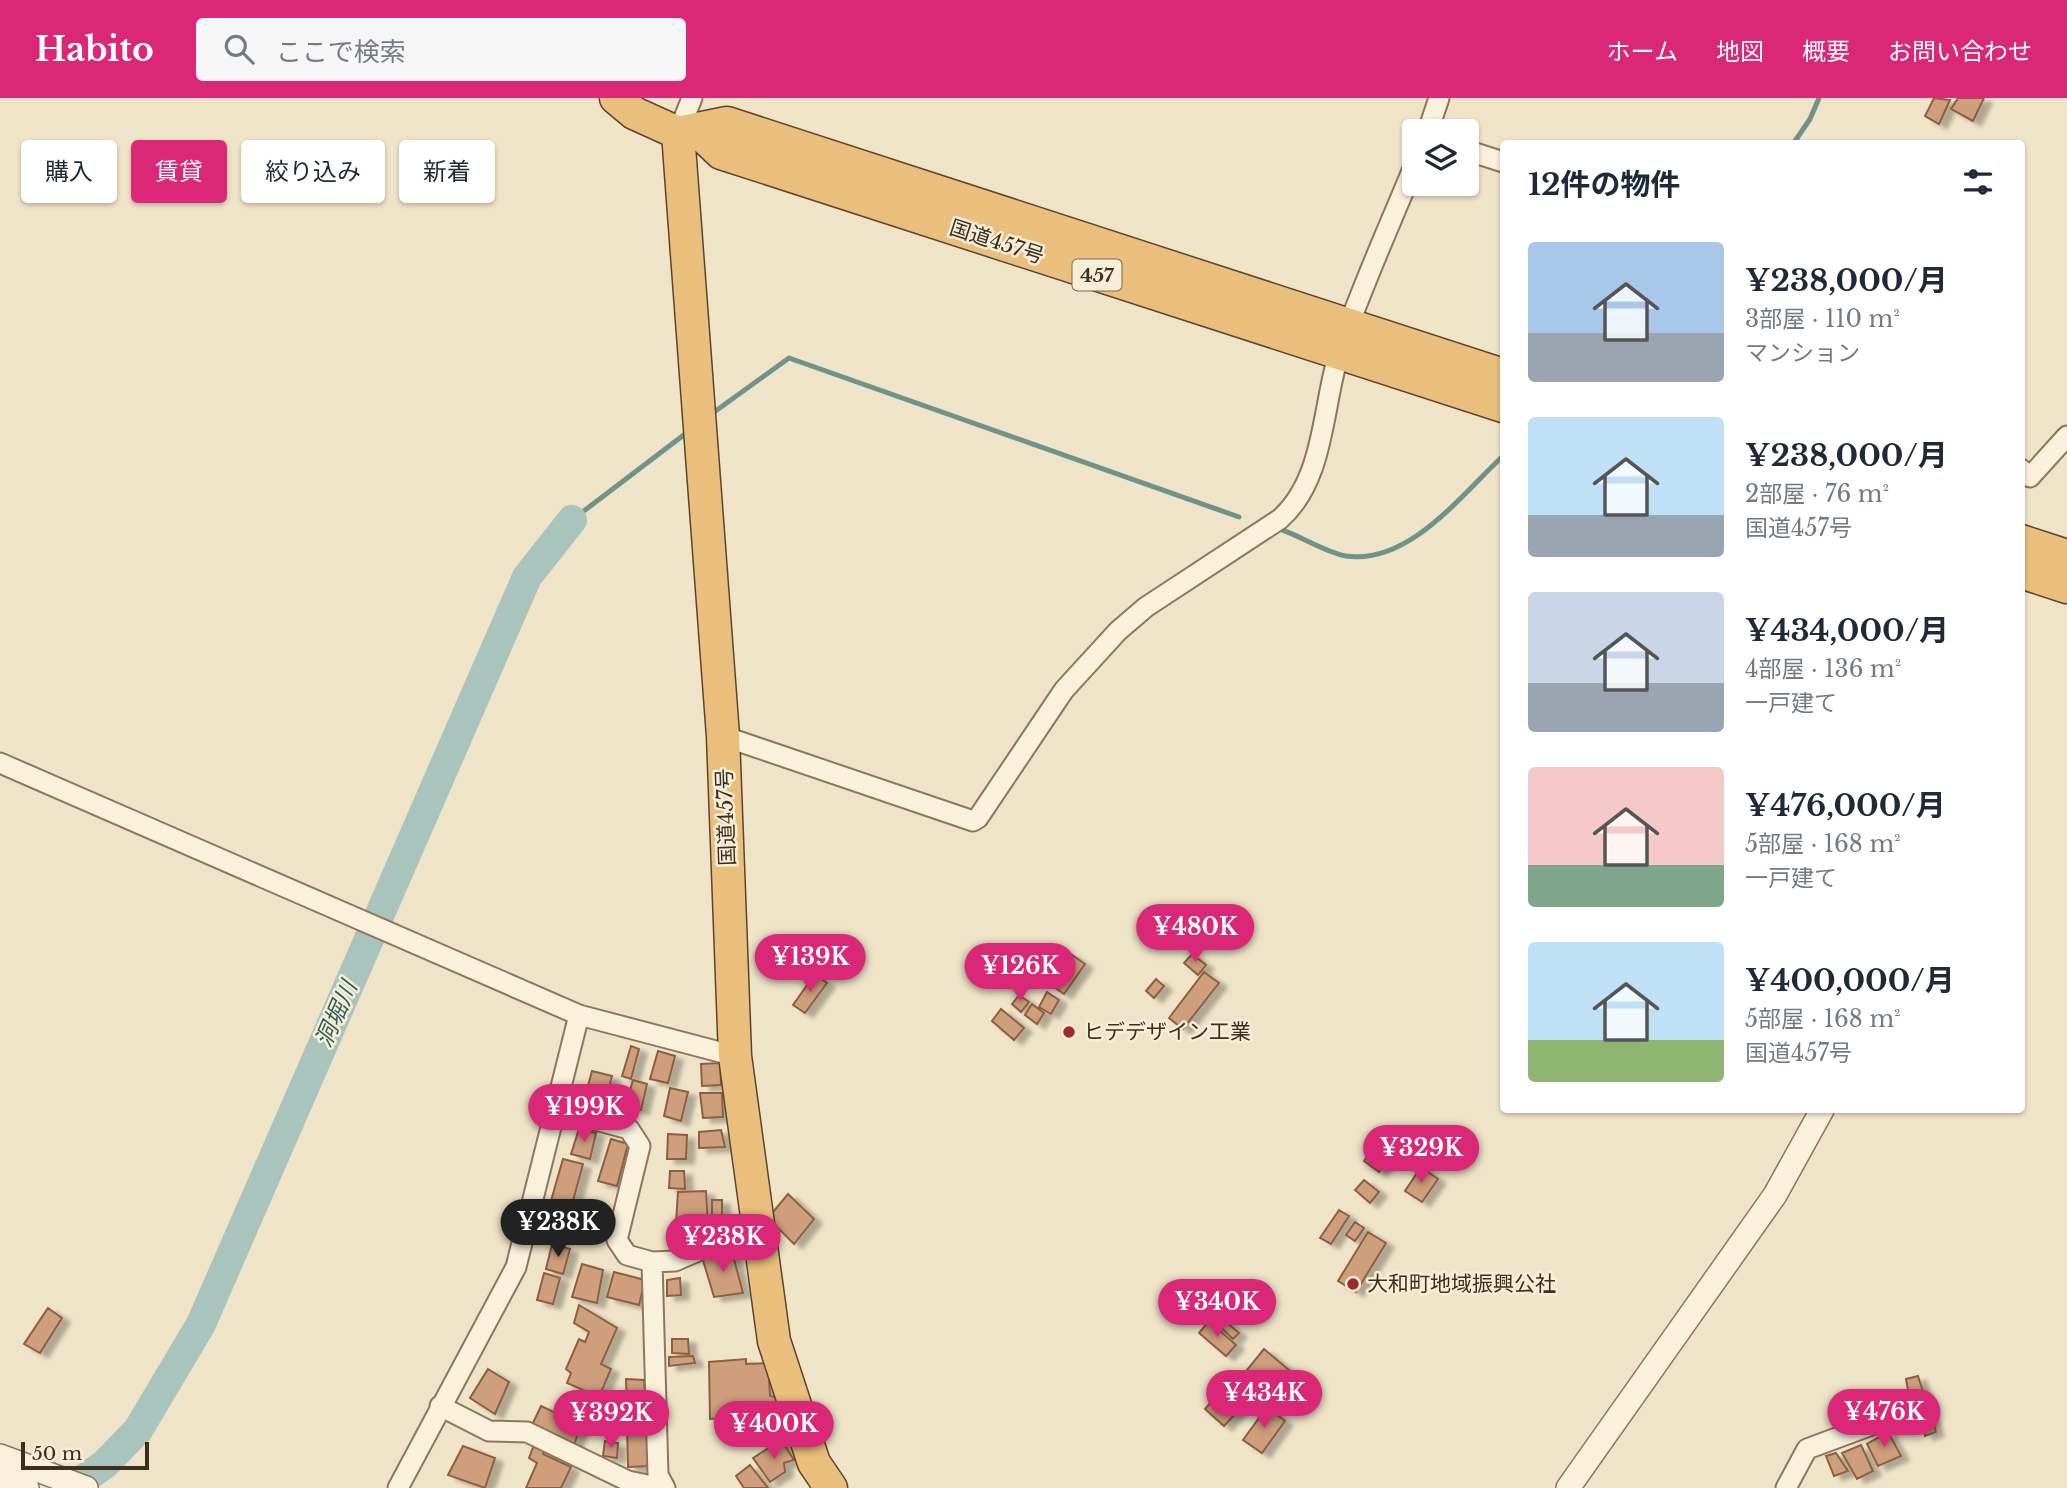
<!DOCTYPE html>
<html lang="ja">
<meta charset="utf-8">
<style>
:root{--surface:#fff;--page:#f6f6f7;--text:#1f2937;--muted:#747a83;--accent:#db2777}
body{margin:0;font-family:"Libre Baskerville","Noto Sans JP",serif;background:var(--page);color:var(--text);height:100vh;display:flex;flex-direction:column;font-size:26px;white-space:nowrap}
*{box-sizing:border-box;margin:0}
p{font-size:23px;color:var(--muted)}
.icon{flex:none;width:38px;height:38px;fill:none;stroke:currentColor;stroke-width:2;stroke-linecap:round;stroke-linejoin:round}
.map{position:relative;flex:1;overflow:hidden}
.sheet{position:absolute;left:1500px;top:42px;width:525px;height:973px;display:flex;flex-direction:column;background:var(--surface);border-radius:7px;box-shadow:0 2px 5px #0004}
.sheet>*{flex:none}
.banner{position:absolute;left:21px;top:42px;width:665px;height:63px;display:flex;gap:14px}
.fabs{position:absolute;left:1402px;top:21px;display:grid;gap:14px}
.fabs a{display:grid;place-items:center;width:77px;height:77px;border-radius:7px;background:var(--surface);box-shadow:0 2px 5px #0004;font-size:35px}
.scale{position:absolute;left:21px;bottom:18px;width:128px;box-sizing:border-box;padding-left:7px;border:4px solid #3d2e20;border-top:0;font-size:19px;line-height:24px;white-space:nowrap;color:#3d2e20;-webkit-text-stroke:5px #f7eed8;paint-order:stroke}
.price{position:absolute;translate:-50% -60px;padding:0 16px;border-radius:24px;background:var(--accent);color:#fff;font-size:23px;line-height:46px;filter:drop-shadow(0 2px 4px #0008)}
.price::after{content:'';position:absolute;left:50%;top:42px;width:21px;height:16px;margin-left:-10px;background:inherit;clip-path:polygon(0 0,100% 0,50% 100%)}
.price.active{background:#222;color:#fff}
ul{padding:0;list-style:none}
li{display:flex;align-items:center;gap:21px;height:175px;padding:0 28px}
li span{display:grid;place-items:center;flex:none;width:196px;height:140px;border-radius:7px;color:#555}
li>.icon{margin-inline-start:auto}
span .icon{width:84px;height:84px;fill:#fffc;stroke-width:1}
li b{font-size:30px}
h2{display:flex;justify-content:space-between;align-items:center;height:84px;padding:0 28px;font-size:30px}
.pill{padding:0 24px;border-radius:7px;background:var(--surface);box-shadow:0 2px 5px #0004;font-size:24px;line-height:63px}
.pill.active{background:var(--accent);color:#fff}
header{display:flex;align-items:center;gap:42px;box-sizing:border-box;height:98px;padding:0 35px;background:var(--accent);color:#fff}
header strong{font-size:33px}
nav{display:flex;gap:38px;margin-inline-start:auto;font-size:24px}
.search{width:490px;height:63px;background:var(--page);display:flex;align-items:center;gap:18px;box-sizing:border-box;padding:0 24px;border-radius:7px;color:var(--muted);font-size:26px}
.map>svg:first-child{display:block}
</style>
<header>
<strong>Habito</strong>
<div class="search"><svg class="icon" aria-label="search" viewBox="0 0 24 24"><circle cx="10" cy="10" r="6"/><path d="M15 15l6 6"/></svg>ここで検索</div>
<nav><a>ホーム</a><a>地図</a><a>概要</a><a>お問い合わせ</a></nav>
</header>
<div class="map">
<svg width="2067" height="1390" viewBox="0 0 2067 1390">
<defs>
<filter id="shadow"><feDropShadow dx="8" dy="4.5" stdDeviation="2" flood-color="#0004"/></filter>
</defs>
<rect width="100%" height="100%" fill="#f0e4c8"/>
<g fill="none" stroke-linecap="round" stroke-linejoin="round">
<path stroke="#6f938a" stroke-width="5" d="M1793 46 1810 21 1819 0
M710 317 789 260 1239 419
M572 422 689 333
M1276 430C1298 436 1324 454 1346 458 1409 467 1461 397 1503 358"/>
<path stroke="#a9c4bc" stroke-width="30" d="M71 1390 105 1366 138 1332 201 1226 527 479 572 422"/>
</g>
<path fill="#cf9f7d" stroke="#8d5f41" stroke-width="2" filter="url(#shadow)" d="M1934 0 1950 2 1939 26 1925 18Z
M1958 0H1984L1973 23 1951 11Z
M1071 856 1085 866 1064 896 1050 886Z
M1192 856 1206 867 1198 877 1184 865Z
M1204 874 1219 885 1183 931 1169 920Z
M815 876 827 885 805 915 793 907Z
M1156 881 1164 888 1154 900 1146 893Z
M1047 894 1059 902 1051 916 1039 909Z
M1019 897 1029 904 1021 914 1012 906Z
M1032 906 1044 915 1037 926 1025 917Z
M1001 911 1024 930 1014 942 992 923Z
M631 948 639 951 631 981 622 978Z
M658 953 675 958 668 985 650 981Z
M720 965 721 987 702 988 701 966Z
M592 973 612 978 602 1015 582 1010Z
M633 982 647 986 641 1012 625 1008Z
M670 990 688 994 681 1023 664 1018Z
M700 995H722L723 1019 703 1020Z
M579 1031 596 1035 590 1061 571 1056Z
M721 1032 725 1049 699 1050V1034Z
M668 1036 687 1037 686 1061H667Z
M1381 1038 1396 1048 1379 1074 1364 1063Z
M611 1041 628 1046 617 1088 598 1083Z
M1406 1043 1421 1055 1414 1063 1399 1052Z
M563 1061 583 1066 567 1125 546 1120Z
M1421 1069 1438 1081 1422 1104 1405 1093Z
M670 1073H684L685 1091 669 1090Z
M1364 1082 1379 1094 1370 1105 1355 1092Z
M706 1093 708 1129H695L692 1140 675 1139 678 1094Z
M788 1096 814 1121 794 1146 768 1120Z
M712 1102H722V1122L712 1121Z
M1339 1112 1349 1118 1331 1146 1320 1140Z
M1355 1124 1364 1130 1355 1143 1346 1137Z
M1368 1134 1386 1145 1356 1194 1338 1183Z
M552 1146 570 1151 563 1176 546 1171Z
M731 1150 743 1195 714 1199 702 1159Z
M582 1166 603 1172 597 1205 572 1199Z
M614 1174 645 1182 639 1207 607 1199Z
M544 1175 560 1180 553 1206 537 1202Z
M680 1180 681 1197 667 1198V1182Z
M579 1207 617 1230 601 1266 611 1271 599 1299 567 1285 571 1275 566 1271 579 1241 585 1244 589 1234 574 1225Z
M48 1210 62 1220 40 1255 24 1246Z
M1218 1217 1239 1235 1233 1241 1213 1222Z
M1209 1223 1236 1247 1226 1258 1199 1235Z
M672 1241H688L689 1256 672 1255Z
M1264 1251 1302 1283 1284 1305 1246 1273Z
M693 1258 695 1265 669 1268V1259Z
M746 1261V1266L768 1265 770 1298 776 1299V1311L753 1313V1318L710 1321 709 1264Z
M488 1271 509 1284 495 1316 470 1300Z
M1918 1278 1936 1334 1925 1338 1921 1322 1899 1330 1889 1307 1909 1298 1906 1281Z
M626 1281 644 1282 646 1309 627 1311Z
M1219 1295 1239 1312 1224 1328 1205 1311Z
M541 1308 581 1327 574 1347 532 1327Z
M1267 1309 1285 1323 1262 1355 1243 1342Z
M627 1329 649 1330 650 1368 628 1369Z
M1888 1334 1901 1358 1878 1368 1867 1346Z
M781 1342 794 1362 784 1365 785 1374 770 1384 753 1360Z
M605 1343 618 1345 617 1360 603 1358Z
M535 1344 545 1349 543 1356 571 1369 561 1390H526L537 1365 529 1360Z
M1861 1347 1873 1373 1857 1381 1842 1355Z
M463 1348 495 1360 485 1390 448 1377Z
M1836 1355 1848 1373 1834 1378 1826 1358Z
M750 1367 768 1390H744L736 1378Z"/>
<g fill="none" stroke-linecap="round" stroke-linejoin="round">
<defs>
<path id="minor" d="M1428 33 1439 0
M678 35 692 0
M1466 52 1503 64
M2021 371 2030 379 2067 338
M723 638 973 723 978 720 1064 592 1118 533 1146 509 1280 421C1326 380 1322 306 1340 252 1361 190 1389 129 1414 68
M0 665 579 917 735 958
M555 1011 629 1031 640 1048 617 1142 627 1157 652 1164 658 1377 665 1390
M652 1164 675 1163 756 1128
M440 1308 489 1333 527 1334 628 1383 662 1390
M398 1390 516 1169 579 917
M1786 1390 1807 1351 1885 1322"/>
<path id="tertiary" d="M0 1358 86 1390
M0 1380 27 1390
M1568 1390 1775 1097 1822 1012"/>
<path id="trunk" d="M616 0 634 15 678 35 723 638 735 958 774 1243 814 1365 831 1390
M698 33 721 55 1503 308
M678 35 727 25 1503 277
M2021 443 2067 458
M2021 474 2067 489"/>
</defs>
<use href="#minor" stroke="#8d765c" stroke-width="23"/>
<use href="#tertiary" stroke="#8d765c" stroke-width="26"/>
<use href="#trunk" stroke="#5b4430" stroke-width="35"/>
<use href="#minor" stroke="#faf1dc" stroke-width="19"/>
<use href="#tertiary" stroke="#faf1dc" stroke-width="23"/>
<use href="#trunk" stroke="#eabe7c" stroke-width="32"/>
</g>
<g fill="#9e2a2b" stroke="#f7eed8" stroke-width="2.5">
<circle cx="1069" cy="934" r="7"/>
<circle cx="1353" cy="1186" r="7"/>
</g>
<g text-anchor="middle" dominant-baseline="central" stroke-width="5" stroke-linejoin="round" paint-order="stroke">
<rect fill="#f7eed8" stroke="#756857" stroke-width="2" x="1072.5" y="161.5" width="49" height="31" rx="5"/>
<g font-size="19" font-weight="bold" fill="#3d2e20">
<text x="1097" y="177">457</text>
</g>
<g font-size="21" fill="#3d2e20" stroke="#f7eed8">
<text transform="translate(997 144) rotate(18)">国道457号</text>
<text transform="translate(726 719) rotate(-92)">国道457号</text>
</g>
<g font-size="21" fill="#3d2e20" stroke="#f7eed8" text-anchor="start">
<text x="1083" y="934">ヒデデザイン工業</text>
<text x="1367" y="1186">大和町地域振興公社</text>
</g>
<g font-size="23" font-style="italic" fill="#2f5d5a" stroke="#f7eed8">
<text transform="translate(336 916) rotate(-66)">洞堀川</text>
</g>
</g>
</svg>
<div class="fabs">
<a><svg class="icon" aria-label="layers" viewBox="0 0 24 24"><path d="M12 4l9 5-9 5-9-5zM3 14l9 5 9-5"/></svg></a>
</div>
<div class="scale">50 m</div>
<b class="price" style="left:1195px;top:866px">¥480K</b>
<b class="price" style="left:810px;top:896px">¥139K</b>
<b class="price" style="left:1020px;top:905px">¥126K</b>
<b class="price" style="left:584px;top:1046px">¥199K</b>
<b class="price" style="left:1421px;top:1087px">¥329K</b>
<b class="price active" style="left:558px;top:1161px">¥238K</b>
<b class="price" style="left:723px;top:1176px">¥238K</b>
<b class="price" style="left:1217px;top:1241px">¥340K</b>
<b class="price" style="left:1264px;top:1332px">¥434K</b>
<b class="price" style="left:1884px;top:1351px">¥476K</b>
<b class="price" style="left:611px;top:1352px">¥392K</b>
<b class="price" style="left:774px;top:1363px">¥400K</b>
<div class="banner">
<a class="pill">購入</a>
<a class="pill active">賃貸</a>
<a class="pill">絞り込み</a>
<a class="pill">新着</a>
</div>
<section class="sheet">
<h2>12件の物件<svg class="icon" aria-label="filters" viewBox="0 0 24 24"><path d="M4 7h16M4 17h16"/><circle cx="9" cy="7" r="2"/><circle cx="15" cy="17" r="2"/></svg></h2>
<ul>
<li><span style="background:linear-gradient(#a9c7e8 65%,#9aa5b1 0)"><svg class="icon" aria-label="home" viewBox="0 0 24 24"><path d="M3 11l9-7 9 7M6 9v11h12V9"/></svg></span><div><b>¥238,000/月</b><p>3部屋 · 110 m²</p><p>マンション</p></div></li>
<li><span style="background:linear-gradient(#bfe0f5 70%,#9aa5b1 0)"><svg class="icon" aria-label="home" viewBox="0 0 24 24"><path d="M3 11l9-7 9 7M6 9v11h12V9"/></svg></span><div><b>¥238,000/月</b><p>2部屋 · 76 m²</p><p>国道457号</p></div></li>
<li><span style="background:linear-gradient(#c9d6e8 65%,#9aa5b1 0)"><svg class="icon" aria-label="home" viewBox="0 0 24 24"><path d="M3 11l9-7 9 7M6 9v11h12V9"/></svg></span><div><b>¥434,000/月</b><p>4部屋 · 136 m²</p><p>一戸建て</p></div></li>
<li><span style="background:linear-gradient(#f6c9c9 70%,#7fa58c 0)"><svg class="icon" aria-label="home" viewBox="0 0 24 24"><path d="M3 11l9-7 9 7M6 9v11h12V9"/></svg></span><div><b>¥476,000/月</b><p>5部屋 · 168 m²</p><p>一戸建て</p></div></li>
<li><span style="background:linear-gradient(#bfe0f5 70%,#8fb573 0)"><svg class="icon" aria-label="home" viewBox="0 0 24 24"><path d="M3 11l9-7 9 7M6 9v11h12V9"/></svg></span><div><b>¥400,000/月</b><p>5部屋 · 168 m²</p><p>国道457号</p></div></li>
</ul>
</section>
</div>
